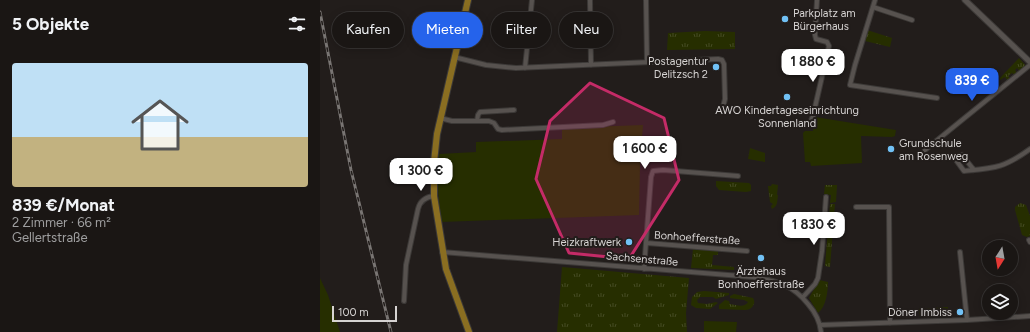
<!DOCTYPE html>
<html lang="de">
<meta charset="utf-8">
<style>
:root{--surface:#1a1614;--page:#231f1d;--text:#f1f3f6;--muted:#9f9fa0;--line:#383534;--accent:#2563eb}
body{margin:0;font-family:Figtree,sans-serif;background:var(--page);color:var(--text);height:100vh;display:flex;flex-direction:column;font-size:15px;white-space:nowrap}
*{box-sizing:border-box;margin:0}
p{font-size:13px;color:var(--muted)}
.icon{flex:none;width:22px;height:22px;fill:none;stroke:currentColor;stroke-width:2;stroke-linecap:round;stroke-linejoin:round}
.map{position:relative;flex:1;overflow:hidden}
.panel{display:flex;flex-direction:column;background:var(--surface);width:320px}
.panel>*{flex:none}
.hud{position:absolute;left:12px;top:12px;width:380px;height:36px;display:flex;gap:8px}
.needle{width:26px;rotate:191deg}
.controls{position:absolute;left:662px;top:240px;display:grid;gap:8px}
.controls a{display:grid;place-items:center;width:36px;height:36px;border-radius:50%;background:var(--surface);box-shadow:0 2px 10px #0003,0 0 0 1px var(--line);font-size:20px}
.scale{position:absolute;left:12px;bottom:10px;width:65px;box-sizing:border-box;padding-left:4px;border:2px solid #d6d3d2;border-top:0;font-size:11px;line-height:14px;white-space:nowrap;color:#d6d3d2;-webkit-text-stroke:3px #221d1b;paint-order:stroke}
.price{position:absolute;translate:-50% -34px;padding:0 9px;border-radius:8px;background:#fff;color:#222;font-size:13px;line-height:26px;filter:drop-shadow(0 1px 2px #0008)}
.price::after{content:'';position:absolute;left:50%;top:24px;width:12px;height:9px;margin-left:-6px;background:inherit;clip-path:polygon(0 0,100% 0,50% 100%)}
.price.on{background:var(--accent);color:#fff}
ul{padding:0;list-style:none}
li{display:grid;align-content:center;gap:8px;height:212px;padding:0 12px}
li span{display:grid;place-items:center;height:124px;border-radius:4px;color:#555}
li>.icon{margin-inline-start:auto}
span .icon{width:72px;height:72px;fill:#fffc;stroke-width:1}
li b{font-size:17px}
h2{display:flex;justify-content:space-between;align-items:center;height:48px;padding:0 12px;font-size:17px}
.pill{padding:0 14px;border-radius:18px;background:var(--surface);box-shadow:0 2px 10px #0003,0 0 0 1px var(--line);font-size:14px;line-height:36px}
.pill.on{background:var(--accent);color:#fff}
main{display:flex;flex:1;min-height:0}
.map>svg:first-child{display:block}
</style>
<main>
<section class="panel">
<h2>5 Objekte<svg class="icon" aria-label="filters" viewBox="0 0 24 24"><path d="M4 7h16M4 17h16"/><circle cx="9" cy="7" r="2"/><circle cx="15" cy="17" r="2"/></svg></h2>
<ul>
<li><span style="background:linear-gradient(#bfe0f5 60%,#c2b280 0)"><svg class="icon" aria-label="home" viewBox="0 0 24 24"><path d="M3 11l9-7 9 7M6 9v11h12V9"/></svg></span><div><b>839 €/Monat</b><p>2 Zimmer · 66 m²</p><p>Gellertstraße</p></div></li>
</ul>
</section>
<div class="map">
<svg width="710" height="332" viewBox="0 0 710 332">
<defs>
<pattern id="grass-tufts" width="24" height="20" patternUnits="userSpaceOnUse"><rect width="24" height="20" fill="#262e00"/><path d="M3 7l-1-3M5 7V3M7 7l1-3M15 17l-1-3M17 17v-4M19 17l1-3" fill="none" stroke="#454b24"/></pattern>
</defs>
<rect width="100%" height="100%" fill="#221d1b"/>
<path fill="url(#grass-tufts)" d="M547 30 572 38 570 47 545 41Z
M385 31 415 32V49L347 50 348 33Z
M699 58 706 66 700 71 697 68 695 70 697 73 695 75 692 73 688 76 691 79 688 81 685 77 680 80V78Z
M430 148 445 153V162L428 159Z
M396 181 429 183 431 185V191L426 192 399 190 396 186Z
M452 184 458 185 457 195H458C457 202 458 206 452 209L451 206 453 204 450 202 448 186H451Z
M505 185H517L516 202 510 203 511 195 504 194Z
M700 203 706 205 710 216V236L707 237 702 235 695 210V207Z
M510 204H515L510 267 505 266Z
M373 249 398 251V255H393L392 265 414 267V270L371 268Z
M242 267 369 278 366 313 367 332H237Z
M499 280 508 282C508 291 506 307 498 313L489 298Z
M384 291 409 293V295L396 299 393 297H380L377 300 378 303 387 304 396 302 398 303 390 309 376 308 371 305 372 297 377 292Z
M414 294 433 298C437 304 431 310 425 310L399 309V305L405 300 409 301 410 304C416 305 425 308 428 302L424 300 410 298V296Z
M628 307V315L615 316 614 308Z
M613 308 614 316 600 317 599 309Z"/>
<path fill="#262e00" d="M495 117 576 130 575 136 572 137 541 136 542 163 491 166 490 162H485L483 133 485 131H493Z
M323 125 320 165 319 215 121 222C118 199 117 176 119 154L156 152V142L242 139V128Z
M0 278 8 295 20 332H0Z
M384 321 417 322 416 332H384Z"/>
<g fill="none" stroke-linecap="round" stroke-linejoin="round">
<defs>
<path id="minor" d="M270 0 271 65
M326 0 327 62
M555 0 535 65 530 85 617 98
M553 7 592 20
M134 57 166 65 196 68 398 59 402 60 404 64 405 99 403 107
M205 68 212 0
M120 118 132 121H169L174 123 178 129 182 130 283 125 293 122
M157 121 158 115 160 112 194 110
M483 126 490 123 493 116 509 46 507 42 496 39 495 35 497 0
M605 150 710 65
M654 170 642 155 636 160 644 171C675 168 684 168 710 149
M536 207H569L570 323
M709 240 710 242
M327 243 427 251
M122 252 433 277C456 281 472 284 488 304 495 312 500 321 501 332
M640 252 647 320
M324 269 331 177 333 171 343 170 418 176
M483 297 495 284 498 278 502 251 506 197
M84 301 86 265 98 209C100 201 105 197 114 196
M500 325 647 320 710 316"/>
<path id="tertiary" d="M645 0 710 62"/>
<path id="primary" d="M148 0 117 134 114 162V196L126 269 149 332"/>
</defs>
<use href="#minor" stroke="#3c3937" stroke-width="6"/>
<use href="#tertiary" stroke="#3c3937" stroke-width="7"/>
<use href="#primary" stroke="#3c3937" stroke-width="8"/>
<use href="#minor" stroke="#57524f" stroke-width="4"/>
<use href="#tertiary" stroke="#57524f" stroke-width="5"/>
<use href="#primary" stroke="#8a6e21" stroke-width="6"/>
<defs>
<path id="rail" d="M0 12 31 170 71 332"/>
</defs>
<use href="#rail" stroke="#797573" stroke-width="3"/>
<use href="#rail" stroke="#221d1b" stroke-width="1.5" stroke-dasharray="4.5" stroke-linecap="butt"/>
</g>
<path fill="#c42b67" fill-opacity="0.2" stroke="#c42b67" stroke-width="3" stroke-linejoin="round" d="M270 83 344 118 359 180 309 259 249 253 216 179 230 121Z"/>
<g fill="#71c1f5" stroke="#221d1b" stroke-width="1.5">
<circle cx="465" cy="19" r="4"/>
<circle cx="396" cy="67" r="4"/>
<circle cx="467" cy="97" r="4"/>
<circle cx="571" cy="149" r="4"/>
<circle cx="309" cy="242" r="4"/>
<circle cx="441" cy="258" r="4"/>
<circle cx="640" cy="312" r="4"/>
</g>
<g text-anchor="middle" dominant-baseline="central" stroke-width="4" stroke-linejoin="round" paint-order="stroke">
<g font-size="11" fill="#d6d3d2" stroke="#221d1b" text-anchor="end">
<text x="473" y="13" text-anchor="start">Parkplatz am<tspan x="473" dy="13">Bürgerhaus</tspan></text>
<text x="388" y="61">Postagentur<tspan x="388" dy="13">Delitzsch 2</tspan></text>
<text x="467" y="110" text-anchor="middle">AWO Kindertageseinrichtung<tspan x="467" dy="13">Sonnenland</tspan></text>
<text x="579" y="143" text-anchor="start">Grundschule<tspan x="579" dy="13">am Rosenweg</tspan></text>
<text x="301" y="242">Heizkraftwerk</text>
<text x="441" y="271" text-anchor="middle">Ärztehaus<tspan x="441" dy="13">Bonhoefferstraße</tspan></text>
<text x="632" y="312">Döner Imbiss</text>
</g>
<g font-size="11" fill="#d6d3d2" stroke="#221d1b">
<text transform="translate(377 238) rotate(4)">Bonhoefferstraße</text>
<text transform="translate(322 259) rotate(5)">Sachsenstraße</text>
</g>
</g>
</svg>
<div class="controls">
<a><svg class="needle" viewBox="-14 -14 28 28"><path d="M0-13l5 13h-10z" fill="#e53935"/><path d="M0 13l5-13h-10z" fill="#9f9fa0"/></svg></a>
<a><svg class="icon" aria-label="layers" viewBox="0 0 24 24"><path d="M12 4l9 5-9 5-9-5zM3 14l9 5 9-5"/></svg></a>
</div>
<div class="scale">100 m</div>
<b class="price" style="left:493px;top:83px">1 880 €</b>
<b class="price on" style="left:652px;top:102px">839 €</b>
<b class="price" style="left:325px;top:170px">1 600 €</b>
<b class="price" style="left:101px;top:192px">1 300 €</b>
<b class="price" style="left:494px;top:246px">1 830 €</b>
<div class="hud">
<a class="pill">Kaufen</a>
<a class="pill on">Mieten</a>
<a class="pill">Filter</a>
<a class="pill">Neu</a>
</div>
</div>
</main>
